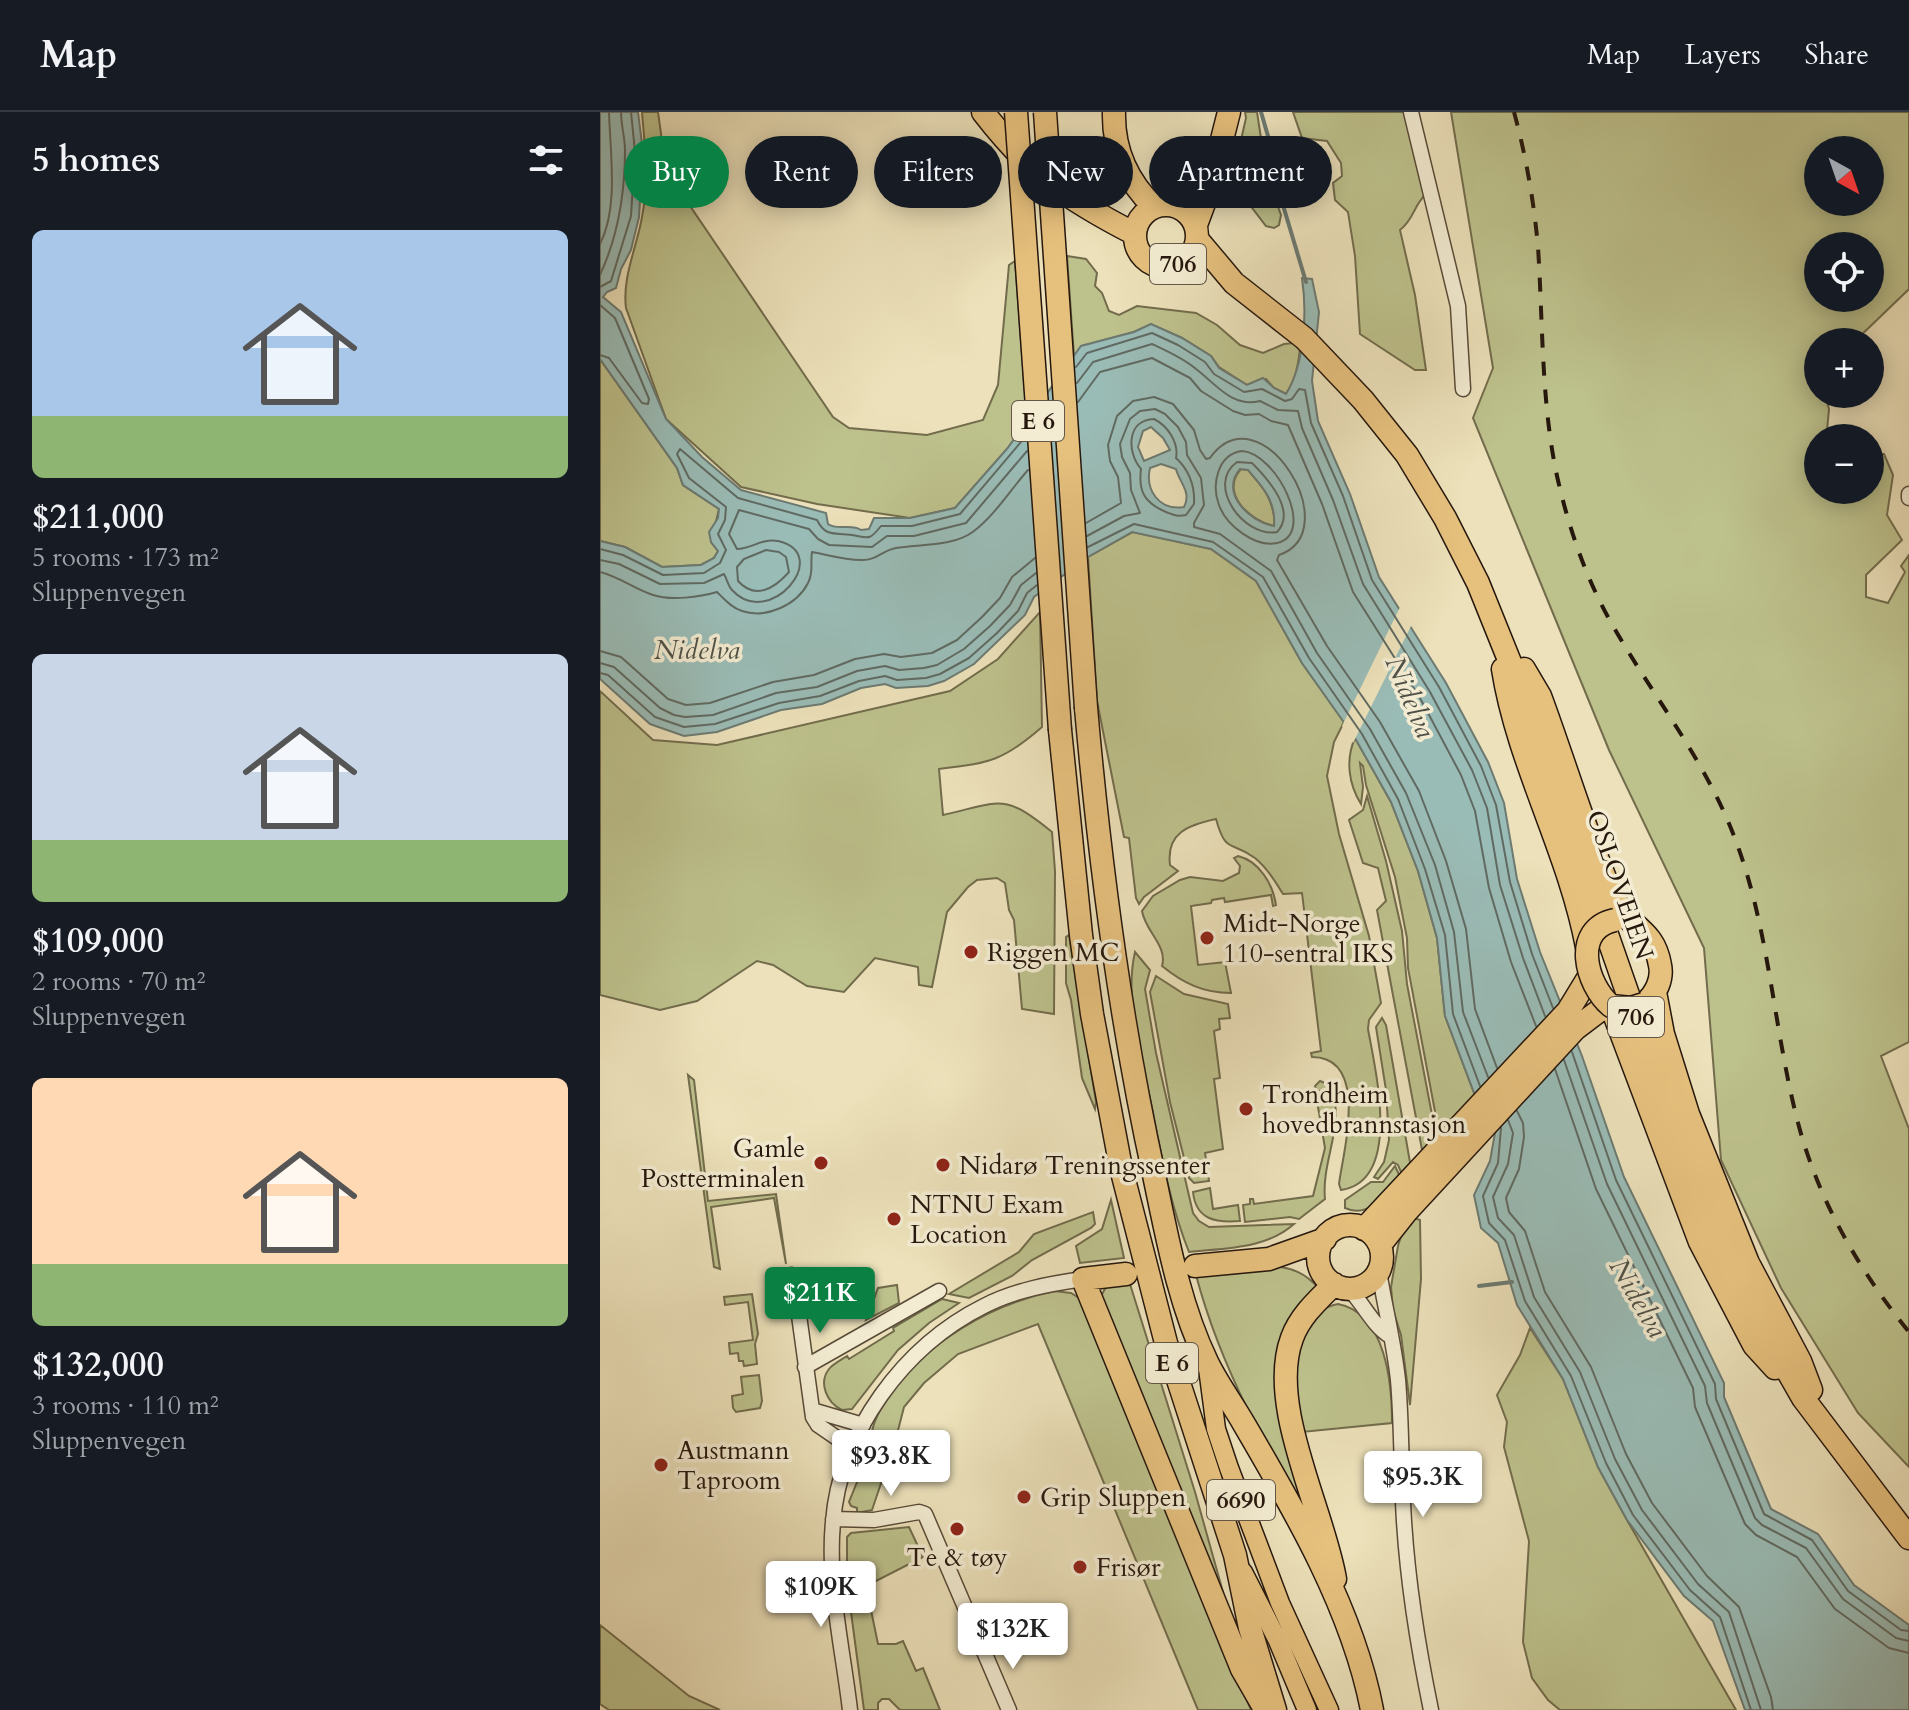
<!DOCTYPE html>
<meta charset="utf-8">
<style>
:root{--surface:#171b24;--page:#20242c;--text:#f1f3f6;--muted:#9ea1a6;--line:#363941;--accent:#0b8043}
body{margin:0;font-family:Cardo,serif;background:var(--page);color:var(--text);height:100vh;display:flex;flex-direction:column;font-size:30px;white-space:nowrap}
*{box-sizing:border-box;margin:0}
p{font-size:26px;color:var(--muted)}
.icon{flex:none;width:44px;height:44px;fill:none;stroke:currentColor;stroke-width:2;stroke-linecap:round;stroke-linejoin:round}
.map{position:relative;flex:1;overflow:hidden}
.details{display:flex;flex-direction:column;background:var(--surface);width:600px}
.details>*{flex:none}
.hud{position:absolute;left:24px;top:24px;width:760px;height:72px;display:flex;gap:16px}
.needle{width:52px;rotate:140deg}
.buttons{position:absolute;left:1204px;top:24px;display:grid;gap:16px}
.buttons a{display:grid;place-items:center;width:80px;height:80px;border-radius:50%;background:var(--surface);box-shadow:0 4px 20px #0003;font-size:40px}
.price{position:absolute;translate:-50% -68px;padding:0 18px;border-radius:8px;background:#fff;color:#222;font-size:26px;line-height:52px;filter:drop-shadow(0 2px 4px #0008)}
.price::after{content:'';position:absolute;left:50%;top:48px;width:24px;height:18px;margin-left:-12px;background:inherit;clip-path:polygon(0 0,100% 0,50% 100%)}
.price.active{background:var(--accent);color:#fff}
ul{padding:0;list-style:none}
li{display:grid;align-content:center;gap:16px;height:424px;padding:0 32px}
li span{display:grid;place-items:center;height:248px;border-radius:12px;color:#555}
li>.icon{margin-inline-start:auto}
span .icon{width:144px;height:144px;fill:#fffc;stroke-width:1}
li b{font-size:34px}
h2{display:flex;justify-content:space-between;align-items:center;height:96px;padding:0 32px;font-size:34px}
.chip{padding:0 28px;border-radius:36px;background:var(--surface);box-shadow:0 4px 20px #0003;font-size:28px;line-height:72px}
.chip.active{background:var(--accent);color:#fff}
header{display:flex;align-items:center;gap:48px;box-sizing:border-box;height:112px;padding:0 40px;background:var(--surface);border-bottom:2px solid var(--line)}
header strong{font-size:38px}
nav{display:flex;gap:44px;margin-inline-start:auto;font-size:28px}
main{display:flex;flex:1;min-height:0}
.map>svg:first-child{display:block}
</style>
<header>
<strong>Map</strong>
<nav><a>Map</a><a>Layers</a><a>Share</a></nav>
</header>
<main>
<section class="details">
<h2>5 homes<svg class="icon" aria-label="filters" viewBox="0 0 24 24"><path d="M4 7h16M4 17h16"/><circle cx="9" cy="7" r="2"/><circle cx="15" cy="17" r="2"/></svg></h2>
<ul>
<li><span style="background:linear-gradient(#a9c7e8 75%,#8fb573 0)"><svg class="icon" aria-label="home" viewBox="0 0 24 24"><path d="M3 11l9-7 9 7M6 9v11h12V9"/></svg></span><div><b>$211,000</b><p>5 rooms · 173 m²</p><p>Sluppenvegen</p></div></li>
<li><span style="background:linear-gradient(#c9d6e8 75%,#8fb573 0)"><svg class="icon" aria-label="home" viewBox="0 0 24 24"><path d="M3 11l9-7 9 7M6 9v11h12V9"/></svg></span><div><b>$109,000</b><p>2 rooms · 70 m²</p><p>Sluppenvegen</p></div></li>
<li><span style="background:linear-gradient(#ffd9b3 75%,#8fb573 0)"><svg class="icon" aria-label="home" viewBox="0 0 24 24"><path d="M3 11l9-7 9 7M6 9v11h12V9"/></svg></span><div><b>$132,000</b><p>3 rooms · 110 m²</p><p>Sluppenvegen</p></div></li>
</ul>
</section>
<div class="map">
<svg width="1309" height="1598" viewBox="0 0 1309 1598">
<rect width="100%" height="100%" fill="#ece1ba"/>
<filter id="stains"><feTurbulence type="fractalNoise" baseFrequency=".0025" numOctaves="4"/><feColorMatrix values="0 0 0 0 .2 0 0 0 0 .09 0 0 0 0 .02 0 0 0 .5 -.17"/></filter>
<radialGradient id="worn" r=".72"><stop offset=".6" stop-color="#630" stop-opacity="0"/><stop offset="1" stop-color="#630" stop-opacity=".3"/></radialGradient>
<path fill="#bdc18c" stroke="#726c4c" stroke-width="2" fill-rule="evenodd" d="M42 0H58L62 29 84 85 233 305 249 316 327 323 383 308 398 273 409 153 415 149 427 309 407 337 355 396 310 406 217 392 141 375 66 307 26 196C22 165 37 135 42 105 49 69 45 36 42 0Z
M645 0H657L667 65 681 103 679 113 674 116 666 114 646 88 647 52 641 28 646 6Z
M693 0H805L826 82C813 94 815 106 800 118L815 183 826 258H815L760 222 755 144 748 100 735 88 733 71 742 64 741 51 727 29 702 26Z
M851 0H1309V177L1254 230H1218V282H1225L1229 297 1227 319 1243 326H1218V378H1270V333L1272 354 1280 342H1284L1293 363 1287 403 1302 428 1266 463V485L1288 491 1305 460 1301 454 1309 443V930L1281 944 1309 1017V1355L1258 1301 1181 1176 1121 1048 1104 836 1009 638 873 306 893 256ZM1270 38V90H1218V38ZM1270 134V186H1218V134Z
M467 144 486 147 497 161 495 174 502 181 509 199 519 203 537 194 596 201 617 213 640 233 663 241 684 232 694 231 700 237C698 253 696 267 686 282L674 276 666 267H661L647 273 619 255 611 244 582 226 551 212 534 220 482 234 474 244Z
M0 247 77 356 83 373 119 397 111 430 118 439 114 446 101 453 62 455 25 435 0 429Z
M641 357 648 358C664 376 674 388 675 414 651 410 619 381 641 357Z
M533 420 611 437 656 469 702 551 744 610 734 630 727 664 739 722 769 824 781 891 769 908 768 917C775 957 803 1069 741 1078L739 1072C743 1040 770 945 712 945L711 941 721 939 702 781 683 782C675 769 667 756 655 746 631 728 626 743 616 707 588 713 566 721 570 753L578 759 544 785 539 792 536 786 529 726 524 725 497 589 488 445Z
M167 446C175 447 181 448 182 457 170 467 159 477 145 465L144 460 147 454Z
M440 500 442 615C402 650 388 651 339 657L343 703C401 690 403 680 452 720L455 759 454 902 422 897 414 808 409 798 405 771 397 766 377 768 368 775 347 800 332 875 319 873 318 855 275 846 244 880 207 874 173 853 157 849 97 889 60 898 0 883V579L53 628 117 633 350 579 398 547Z
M755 626 791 690 818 759 837 826 845 904 876 986 840 1026 808 856 807 826 795 765 766 673 763 654 760 651 763 675 761 692C749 673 745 648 755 626Z
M767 684 786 749 802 819 807 872 837 1029 823 1043 777 798 786 789 778 756 763 751 749 708 763 698Z
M638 744C659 749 673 772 676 793L673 794 671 783 625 790 624 786 612 788 611 791 591 794 598 853 625 850 631 881C603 881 583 871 562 854 568 834 545 819 542 799L553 784 580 768 590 765 623 769 639 761 640 754 634 746Z
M469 823 496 990 495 997 482 966 471 888 466 871V825Z
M535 840 550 858 545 877 556 941 593 1101 599 1109 609 1115 694 1112C666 1137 626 1136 589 1140 570 1093 561 1041 551 991 541 944 524 888 535 840Z
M556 864 584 882 628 892 630 906 619 907 620 917 614 919 620 966 614 967 623 1037 605 1041 609 1069 594 1071 589 1066 570 990 550 880Z
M782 906 786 913 811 1056 803 1065 798 1053 793 1050 778 1067 774 1065 784 1050 789 1028 786 978 776 915Z
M88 963 94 968 108 1089 176 1082 186 1152 174 1086 111 1095 120 1157 114 1155Z
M720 969 730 973C747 1010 721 1048 725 1087L699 1107 690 1105 645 1110 643 1093 650 1092V1087H653L654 1092 713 1084 725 1036 717 989 722 988 720 979 716 978 715 974Z
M795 1054 801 1067C785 1082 769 1107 745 1096V1088L771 1070H783Z
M610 1076 613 1097 638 1093 640 1109C616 1111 596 1108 593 1080Z
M511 1088 524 1146 480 1151 476 1134 502 1117Z
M493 1100 495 1112 491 1116 432 1148 412 1164 369 1186 349 1182 419 1140 434 1122Z
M814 1106 820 1108 821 1167 810 1293 801 1223 793 1198 791 1175 798 1134 802 1121Z
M673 1154C692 1156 706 1161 718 1176L680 1237 725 1438C674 1350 622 1262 596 1163Z
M530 1172 595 1380 630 1505 500 1186 506 1175Z
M297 1173 299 1191 266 1208 278 1176Z
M454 1179 471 1181 479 1186 651 1598H598L438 1212 358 1242 324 1271 304 1295 295 1330 272 1398 257 1401V1396L251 1394 249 1390 272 1333C269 1315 279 1299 290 1283 328 1229 390 1193 454 1179Z
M152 1182 158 1222 155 1232 157 1252 144 1254 143 1249H139L138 1241 130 1242 129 1231 153 1228 148 1190 125 1193 124 1185Z
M342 1187 359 1191 329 1211 298 1238 252 1297 242 1298C227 1291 218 1271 229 1257 233 1252 241 1248 247 1244L249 1247 294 1219 293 1216Z
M738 1192C786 1201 792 1272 792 1311L702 1320C699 1304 695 1286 694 1269 693 1241 707 1197 738 1192Z
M930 1216 963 1267 998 1355 1027 1408 1136 1598H960L948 1588 932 1566 923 1530 929 1429 904 1335 907 1310 897 1283 920 1243Z
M159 1263 162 1289 160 1296 136 1300 133 1296 132 1284 143 1282 141 1265Z
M309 1415 323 1445 266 1474 278 1532H296L303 1529 316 1559 323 1556 340 1598H300L289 1587H282L278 1591V1598H264L247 1470V1425L251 1421Z
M0 1513 89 1584 120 1598H9L0 1592Z"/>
<path fill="#9abcb6" stroke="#6c7a72" stroke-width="2" fill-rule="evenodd" d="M0 0H38L43 40 39 105 31 138 21 157 16 176 7 180 3 185 21 200 66 307 102 345 141 378 226 401 228 412C238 419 251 411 261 418L269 417 274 406H310L355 396 407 337 481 234 534 220 551 212 582 226 611 244 619 256 647 273 663 266 674 276 686 282C705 252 707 200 702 166L712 167 719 200 712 269 718 309 750 382 779 465 846 571 888 650 904 691 917 767 940 840 982 944 1024 1065 1124 1271V1285L1171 1397 1218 1422 1254 1473 1309 1513V1598H1145L1113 1509 1084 1484 1027 1408 998 1355 963 1267 917 1193 898 1131 881 1116 874 1083 890 1049 895 1021 876 986 845 904 837 826 818 759 791 690 755 626 702 551 656 469 611 437 532 420 488 445 434 485 425 503 374 552 344 569 328 574 296 576 285 572 261 576 222 592 181 598 117 620 84 624 50 612 0 567V429L25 435 62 455 101 453 114 446 118 439 111 430 109 420 118 406 119 397 83 373 77 356 0 247ZM551 315 563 326 570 338 544 349 538 335 543 319ZM561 352 576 357C579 370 592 380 584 395 559 399 545 378 550 356ZM640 357 648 358C663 375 676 389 674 414 650 410 619 381 640 357Z"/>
<path fill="#ece1ba" d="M801 493 812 512 753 631 742 614Z"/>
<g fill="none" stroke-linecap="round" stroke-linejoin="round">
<path stroke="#606a62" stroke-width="2" d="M0 132C19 95 10 40 9 0
M0 163C18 124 25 82 25 38 25 26 21 13 21 0
M0 175 11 169 31 104 35 40 31 0
M0 193 15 206 49 287 48 292 42 291 9 246 0 243
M476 255 487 241 552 221 578 233 605 250 614 262 644 280 662 277 685 289 692 287 699 277 705 278 711 311 743 384 772 468 839 575 881 654 896 693 910 770 932 842 953 896
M477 271 493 250 552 232C567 239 583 246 596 257 616 272 632 296 660 289L678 298 698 299 702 316 733 388 763 472 830 580 872 658 887 696 900 773 923 846 945 904
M478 290 500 260 552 246 590 266 601 279 633 299 645 303 659 302 671 309 688 313 722 392 753 480 820 586 861 663 875 699 889 776 911 850 936 914
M554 307C568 314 579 331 576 346 589 358 595 374 594 392L586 403C577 405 574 403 566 400 545 391 538 380 541 357 527 341 526 308 554 307Z
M642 339C676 341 717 422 677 431 655 436 626 413 619 393 611 372 618 342 642 339Z
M637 350 652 351C667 366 697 399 677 420 644 426 605 373 637 350Z
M486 411 521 391 518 365 510 349 508 333 517 304 533 289 554 285 573 292 594 318 600 338 606 347 610 346C660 276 749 419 679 443L677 448 727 534 780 610 819 679 846 749 866 817 875 897 897 956
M487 424 524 404 540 401 531 378 530 361 522 345 520 332 530 307 540 299 555 297 565 302 578 315 586 330 587 343 601 366 604 393 594 411V415L620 422 671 459 717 541 770 617 806 681 835 753 854 820 863 900 888 965
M488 435 534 412 613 430 663 465 709 546 762 622 798 687 825 757 845 823 853 902 880 974
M0 437 23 443 63 463 104 461 120 451 126 438 118 422 125 408 126 395 89 366 77 342 80 337 138 386 217 408C226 426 235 420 252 423 269 426 269 429 281 414H312L360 402 426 324
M166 438 179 440 186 445 189 460C174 477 155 488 138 469L137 455 144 447Z
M0 448 19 452 60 472 104 471 124 462C127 467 128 474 132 478 169 519 234 442 178 429 162 426 151 437 137 437L129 422 139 398 209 417 218 427 229 433 272 435 287 424H314L366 411 427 339
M0 460C20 465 34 477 53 483 71 489 100 485 117 480 124 487 132 496 142 499 166 507 197 493 208 471 214 460 210 450 212 440 228 443 245 448 261 448 276 449 283 438 296 436 319 432 354 435 374 419 395 403 411 377 428 358
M0 539 21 545 68 587 86 593 110 591 173 570 214 563 255 547 284 542 301 545 332 541 357 528 382 505 400 486 412 465 435 446
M0 551 14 555 60 596 74 603 85 605 113 603 176 581 217 575 257 559 285 554 299 558 324 556 337 553 364 537 390 514 410 493 421 473 436 461
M0 561 8 563 55 605 84 615 115 612 179 591 220 584 259 569 285 564 297 568 326 566 340 562 369 546 397 521 418 499 427 481 437 473
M972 940 1016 1068 1115 1272 1116 1287 1164 1402 1212 1428 1248 1479 1301 1518 1309 1519
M964 948 1007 1072 1105 1274 1107 1291 1155 1406 1162 1413 1206 1436 1243 1487 1296 1526 1309 1529
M955 957 996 1077 1093 1276 1095 1295 1145 1412 1156 1423 1197 1445 1235 1497 1289 1536 1309 1541
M917 999 923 1011 924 1025 919 1057 906 1086 909 1100 925 1119 945 1180 991 1255 1026 1342 1052 1391 1107 1464 1139 1495 1171 1585 1173 1598
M908 1008 913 1021 908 1052 893 1085 898 1106 914 1123 934 1185 980 1260 1015 1347 1042 1398 1098 1472 1129 1500 1161 1598
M901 1016 898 1051 883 1084 889 1111 905 1128 925 1189 971 1264 1006 1351 1033 1403 1090 1478 1120 1505 1151 1598"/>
<path stroke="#6c7a72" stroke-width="4" d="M661 0 672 38 671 53 706 170
M879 1174 912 1170"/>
<defs>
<path id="minor" d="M811 0 858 194 863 277
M1309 382V386
M779 1159C785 1196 794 1231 798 1268 802 1314 801 1362 804 1409 808 1473 818 1535 831 1598
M191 1163 194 1167 213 1305 218 1313 253 1337
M749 1177C763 1191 773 1214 790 1224
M205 1255 339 1179
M212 1298 263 1313
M233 1407 274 1408 319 1400 325 1402 409 1598
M250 1598C243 1538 227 1470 233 1410 240 1320 304 1234 384 1194 415 1178 449 1172 483 1167"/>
<path id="major" d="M608 1256 616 1317 629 1356 680 1491 729 1598
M643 1460 678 1529 707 1598"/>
<path id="highway" d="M383 0C431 62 465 86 535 122
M514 0C513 37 527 69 554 95
M535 124a31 31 0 1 1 62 0a31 31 0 1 1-62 0Z
M596 113 610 75 629 0
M597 127 634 171 704 226 763 288 807 343 845 406 878 471 926 590 1071 1006 1107 1101 1141 1178 1203 1286 1309 1426
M903 557C918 652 969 739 987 835
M924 557 940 584C963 646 982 710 1007 771 1012 783 1020 800 1030 808 1046 822 1056 830 1060 853 1063 867 1056 882 1045 891
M486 596C500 754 520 909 554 1063 567 1125 579 1192 607 1250 617 1271 632 1291 644 1312 695 1399 753 1498 772 1598
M460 618 481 823 492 902 521 1056 566 1231 635 1443 650 1516 675 1598
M1055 880 1063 922 1088 1002 1148 1151 1200 1249 1211 1278
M1011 894 1100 1130 1154 1233 1175 1256
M718 1145a32 32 0 1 1 64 0a32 32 0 1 1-64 0Z
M764 1117 968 899 990 863
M780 1133 807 1099 975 917 1008 892
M595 1154 669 1147 725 1127
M526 1162 483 1167 642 1557 665 1597
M734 1172C718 1188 700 1204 692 1226 667 1293 723 1397 735 1467"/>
</defs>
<use href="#minor" stroke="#584a38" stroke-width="17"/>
<use href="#major" stroke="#26170d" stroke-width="21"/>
<use href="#highway" stroke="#26170d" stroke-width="25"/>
<use href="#minor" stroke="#f3ecd2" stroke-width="14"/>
<use href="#major" stroke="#e6c07d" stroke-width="18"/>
<use href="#highway" stroke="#e6c07d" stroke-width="22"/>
<path stroke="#26170d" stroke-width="4" stroke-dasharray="14 14" stroke-linecap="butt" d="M914 0C926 44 934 90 938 135 943 211 941 289 957 364 968 413 984 461 1008 505 1047 576 1099 639 1130 714 1169 808 1172 909 1197 1007 1217 1086 1258 1157 1309 1220"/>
<defs>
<path id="highway-bridge" d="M416 0 460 618
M445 0 486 596
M1015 808C971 817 986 873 1011 894L1031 896 1044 892"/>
</defs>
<use href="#highway-bridge" stroke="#26170d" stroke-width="25" stroke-linecap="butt"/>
<use href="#highway-bridge" stroke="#e6c07d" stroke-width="22"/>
</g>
<g fill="#8f2418" stroke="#f3ecd2" stroke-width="3">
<circle cx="607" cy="826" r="8"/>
<circle cx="371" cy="840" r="8"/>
<circle cx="646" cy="997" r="8"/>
<circle cx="221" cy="1051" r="8"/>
<circle cx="343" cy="1053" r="8"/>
<circle cx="294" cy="1107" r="8"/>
<circle cx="61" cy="1353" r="8"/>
<circle cx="424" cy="1385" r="8"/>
<circle cx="357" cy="1417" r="8"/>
<circle cx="480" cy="1455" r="8"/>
</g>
<g text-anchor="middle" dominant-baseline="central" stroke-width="7" stroke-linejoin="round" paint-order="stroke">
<g fill="#f3ecd2" stroke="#645748" stroke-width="2">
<rect x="550" y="132" width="56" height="40" rx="6"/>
<rect x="412" y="289" width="52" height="40" rx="6"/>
<rect x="1008" y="885" width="56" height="40" rx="6"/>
<rect x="546" y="1231" width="52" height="40" rx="6"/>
<rect x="607" y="1368" width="68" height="40" rx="6"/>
</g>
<g font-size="24" font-weight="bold" fill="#26170d">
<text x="578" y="152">706</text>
<text x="438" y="309">E 6</text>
<text x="1036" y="905">706</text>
<text x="572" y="1251">E 6</text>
<text x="641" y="1388">6690</text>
</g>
<g font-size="26" fill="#26170d" stroke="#f3ecd2">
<text transform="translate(1020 773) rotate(71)">OSLOVEIEN</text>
</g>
<g font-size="26" fill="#26170d" stroke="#f3ecd2" text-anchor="start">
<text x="623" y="811">Midt-Norge<tspan x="623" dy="30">110-sentral IKS</tspan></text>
<text x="387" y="840">Riggen MC</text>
<text x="662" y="982">Trondheim<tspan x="662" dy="30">hovedbrannstasjon</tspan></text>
<text x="205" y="1036" text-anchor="end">Gamle<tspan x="205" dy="30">Postterminalen</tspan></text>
<text x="359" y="1053">Nidarø Treningssenter</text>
<text x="310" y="1092">NTNU Exam<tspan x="310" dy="30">Location</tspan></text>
<text x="77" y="1338">Austmann<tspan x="77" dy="30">Taproom</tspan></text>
<text x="440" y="1385">Grip Sluppen</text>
<text x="357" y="1445" text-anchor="middle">Te &amp; tøy</text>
<text x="496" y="1455">Frisør</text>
</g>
<g font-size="28" font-style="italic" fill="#4f5148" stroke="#f3ecd2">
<text x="97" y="538">Nidelva</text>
<text transform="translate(810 585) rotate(67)">Nidelva</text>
<text transform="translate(1038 1186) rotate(60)">Nidelva</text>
</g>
</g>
<rect width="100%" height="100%" filter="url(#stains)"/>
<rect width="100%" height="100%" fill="url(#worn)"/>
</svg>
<div class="buttons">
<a><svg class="needle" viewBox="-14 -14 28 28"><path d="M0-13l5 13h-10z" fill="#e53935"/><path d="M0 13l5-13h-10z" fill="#9ea1a6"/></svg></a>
<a><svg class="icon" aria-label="locate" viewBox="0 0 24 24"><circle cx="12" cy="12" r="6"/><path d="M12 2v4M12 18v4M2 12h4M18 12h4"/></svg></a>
<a>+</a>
<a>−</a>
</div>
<b class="price active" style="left:220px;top:1223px">$211K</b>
<b class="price" style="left:291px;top:1386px">$93.8K</b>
<b class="price" style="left:823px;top:1407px">$95.3K</b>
<b class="price" style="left:221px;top:1517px">$109K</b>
<b class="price" style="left:413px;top:1559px">$132K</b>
<div class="hud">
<a class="chip active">Buy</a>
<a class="chip">Rent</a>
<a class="chip">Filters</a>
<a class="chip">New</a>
<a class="chip">Apartment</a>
</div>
</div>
</main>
